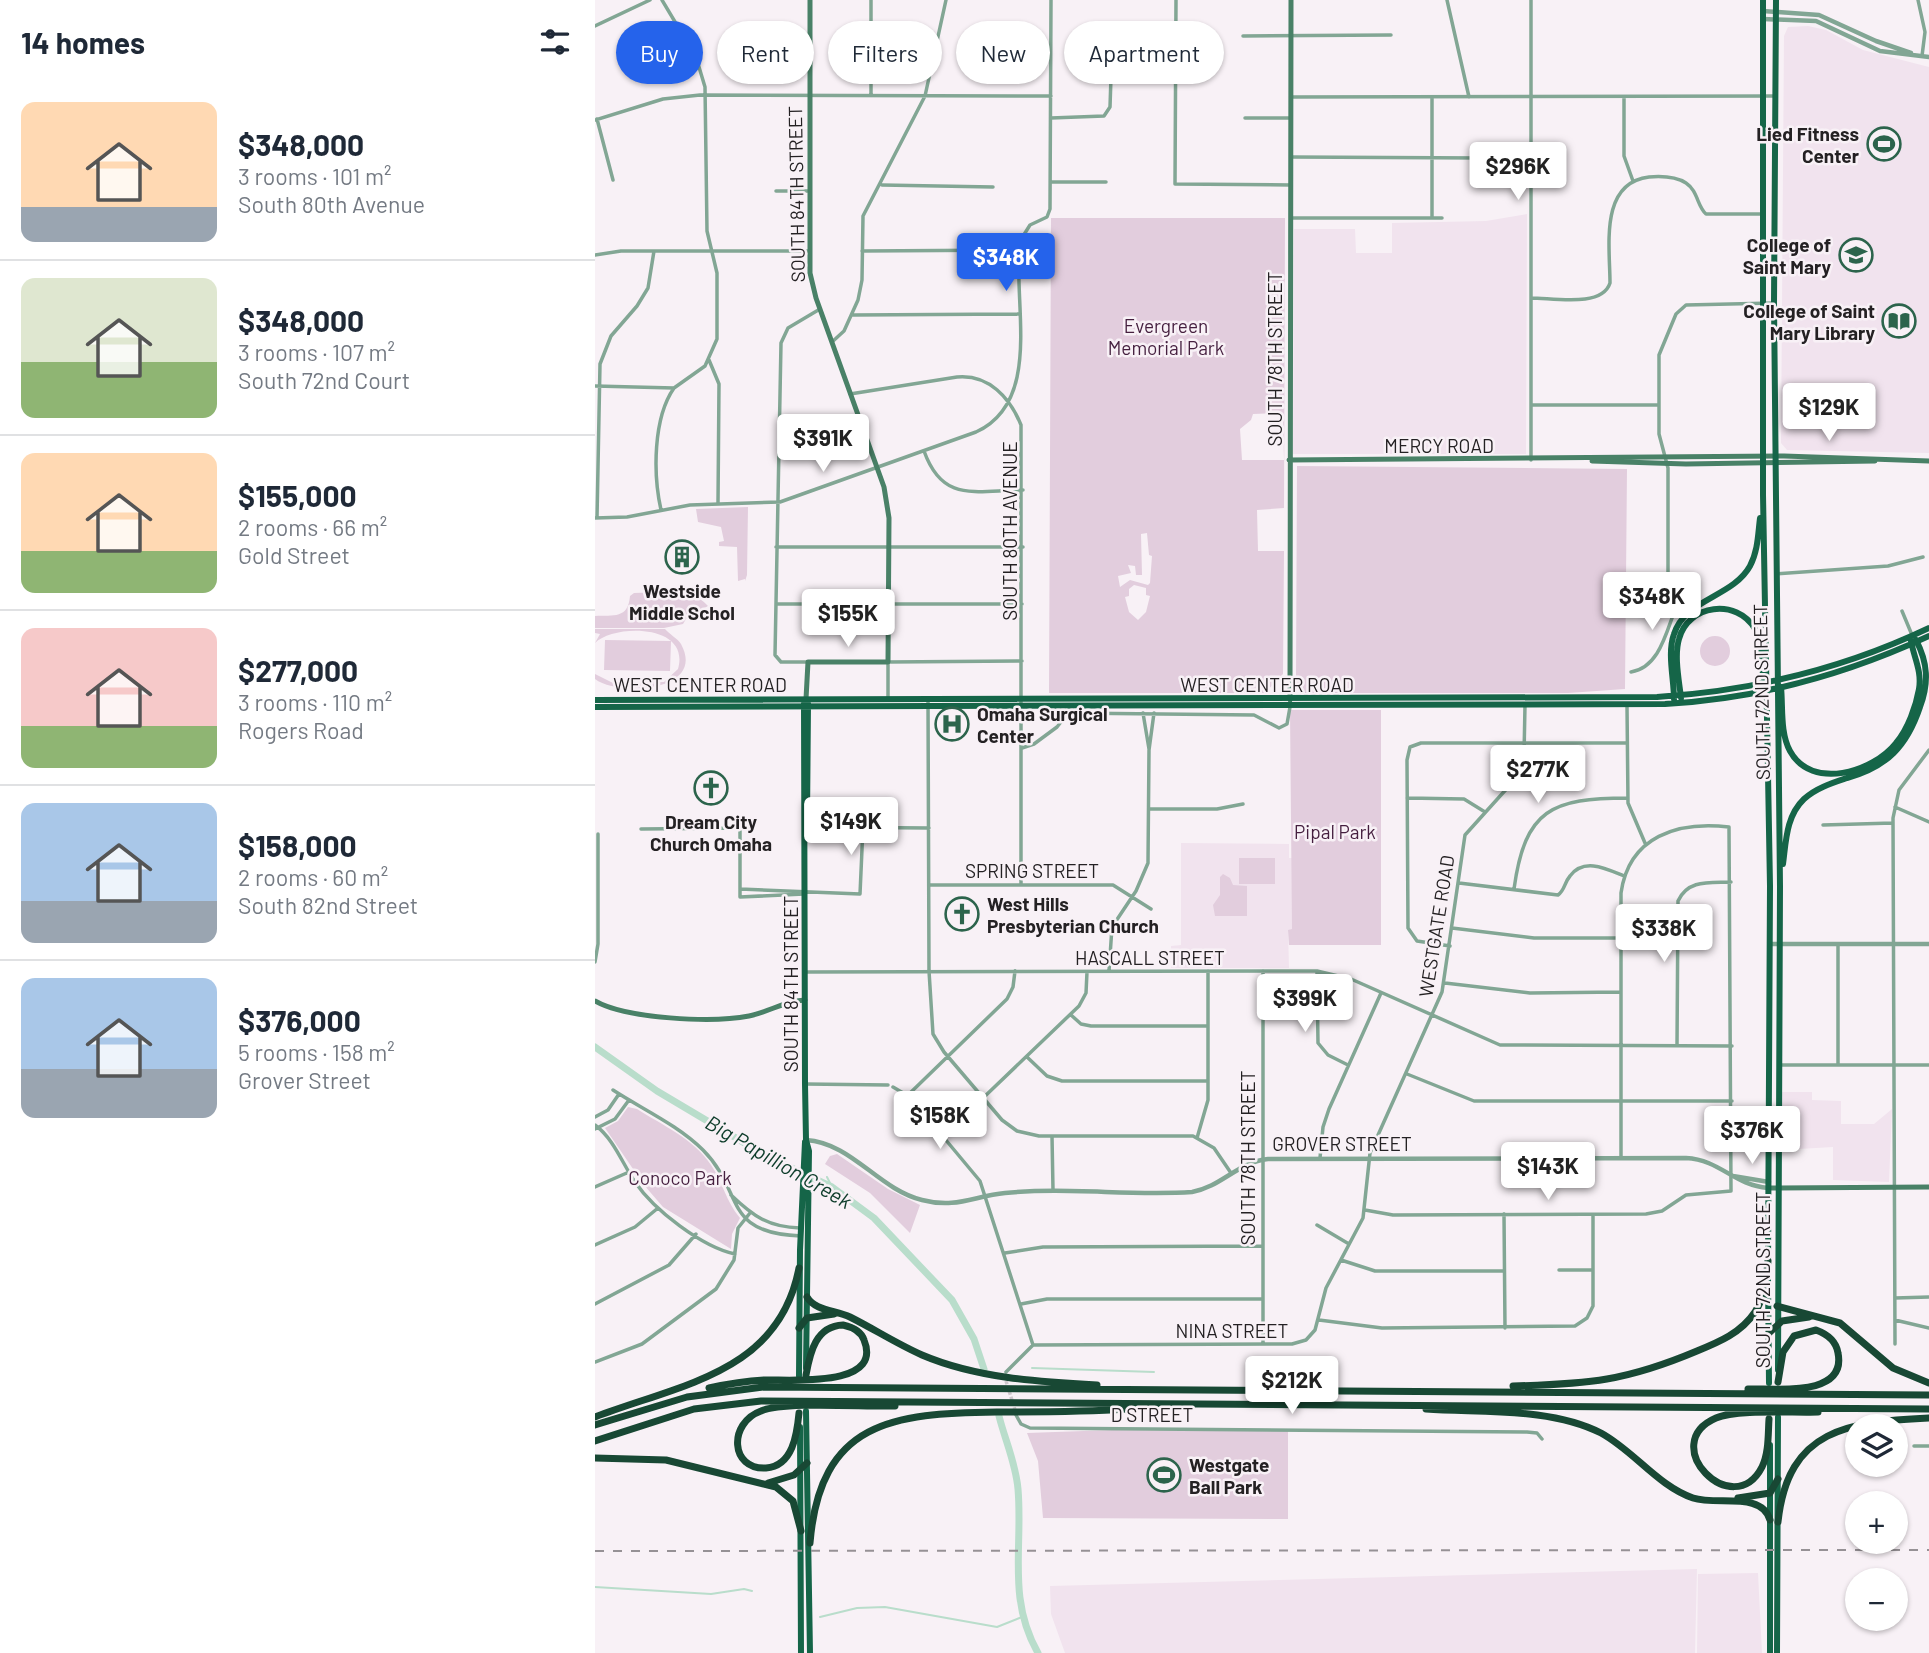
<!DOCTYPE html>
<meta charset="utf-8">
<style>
:root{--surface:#fff;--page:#f6f6f7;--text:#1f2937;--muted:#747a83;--line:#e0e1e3;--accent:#2563eb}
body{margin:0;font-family:Barlow,sans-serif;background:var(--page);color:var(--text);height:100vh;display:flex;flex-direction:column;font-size:26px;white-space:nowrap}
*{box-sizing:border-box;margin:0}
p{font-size:23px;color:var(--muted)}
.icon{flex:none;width:38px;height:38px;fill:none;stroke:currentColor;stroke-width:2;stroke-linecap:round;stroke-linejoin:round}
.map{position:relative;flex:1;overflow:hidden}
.side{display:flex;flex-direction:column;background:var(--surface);width:595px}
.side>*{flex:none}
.top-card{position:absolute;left:21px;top:21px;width:665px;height:63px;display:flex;gap:14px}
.fabs{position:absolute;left:1250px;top:1414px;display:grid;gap:14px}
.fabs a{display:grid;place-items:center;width:63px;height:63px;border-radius:50%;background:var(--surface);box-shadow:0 2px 5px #0004;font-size:35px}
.price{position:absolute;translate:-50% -60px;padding:0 16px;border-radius:7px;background:#fff;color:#222;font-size:23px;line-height:46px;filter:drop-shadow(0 2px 4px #0008)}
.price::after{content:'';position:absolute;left:50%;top:42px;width:21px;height:16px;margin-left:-10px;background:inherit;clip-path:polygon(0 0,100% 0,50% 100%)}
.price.active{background:var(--accent);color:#fff}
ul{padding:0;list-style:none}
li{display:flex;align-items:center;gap:21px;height:175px;padding:0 21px}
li+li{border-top:2px solid var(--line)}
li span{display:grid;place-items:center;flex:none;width:196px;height:140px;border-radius:14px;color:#555}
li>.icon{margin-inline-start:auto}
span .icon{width:84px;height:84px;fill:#fffc;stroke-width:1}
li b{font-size:30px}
h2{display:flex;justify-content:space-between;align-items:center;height:84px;padding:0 21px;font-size:30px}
.chip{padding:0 24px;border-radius:32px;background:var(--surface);box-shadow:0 2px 5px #0004;font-size:24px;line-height:63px}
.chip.active{background:var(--accent);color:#fff}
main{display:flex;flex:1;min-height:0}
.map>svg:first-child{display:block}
</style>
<main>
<section class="side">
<h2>14 homes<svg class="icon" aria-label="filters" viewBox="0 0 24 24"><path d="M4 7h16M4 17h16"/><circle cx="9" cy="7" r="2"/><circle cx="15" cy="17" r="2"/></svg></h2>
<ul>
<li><span style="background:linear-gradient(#ffd9b3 75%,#9aa5b1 0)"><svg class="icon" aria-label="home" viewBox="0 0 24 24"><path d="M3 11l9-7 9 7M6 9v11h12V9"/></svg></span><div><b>$348,000</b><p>3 rooms · 101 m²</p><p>South 80th Avenue</p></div></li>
<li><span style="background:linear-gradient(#dfe7d0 60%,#8fb573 0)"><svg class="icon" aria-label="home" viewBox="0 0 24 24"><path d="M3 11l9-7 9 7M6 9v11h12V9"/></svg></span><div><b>$348,000</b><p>3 rooms · 107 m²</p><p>South 72nd Court</p></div></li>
<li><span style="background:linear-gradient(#ffd9b3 70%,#8fb573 0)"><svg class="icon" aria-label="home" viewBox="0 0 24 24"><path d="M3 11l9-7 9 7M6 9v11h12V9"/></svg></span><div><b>$155,000</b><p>2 rooms · 66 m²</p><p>Gold Street</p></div></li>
<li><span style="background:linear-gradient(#f6c9c9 70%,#8fb573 0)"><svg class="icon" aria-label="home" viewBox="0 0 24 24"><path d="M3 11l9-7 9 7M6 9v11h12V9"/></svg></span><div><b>$277,000</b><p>3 rooms · 110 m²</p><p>Rogers Road</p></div></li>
<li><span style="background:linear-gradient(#a9c7e8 70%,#9aa5b1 0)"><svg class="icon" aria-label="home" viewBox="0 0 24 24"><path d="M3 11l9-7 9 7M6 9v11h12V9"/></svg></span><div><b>$158,000</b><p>2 rooms · 60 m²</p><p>South 82nd Street</p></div></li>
<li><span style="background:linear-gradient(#a9c7e8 65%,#9aa5b1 0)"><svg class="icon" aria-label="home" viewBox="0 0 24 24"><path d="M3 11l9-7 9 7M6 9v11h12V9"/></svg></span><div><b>$376,000</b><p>5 rooms · 158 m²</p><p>Grover Street</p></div></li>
</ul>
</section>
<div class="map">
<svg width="1334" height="1653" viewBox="0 0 1334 1653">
<rect width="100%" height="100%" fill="#f8f1f6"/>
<path fill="#f1e3ee" d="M1213 26 1231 30 1268 50 1334 67V453L1192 450 1186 443 1189 36 1193 27Z
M932 214 931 454H698L699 229H760L761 253H797V223L891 221Z
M586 843 694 844V858H697V930H693L694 968H576V946L586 945Z
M1187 1092H1217V1100L1246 1101V1124H1279L1297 1109 1294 1182 1238 1180V1147L1187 1150Z
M1102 1569 1100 1653H470L456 1614 455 1586Z
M1163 1573 1167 1653H1102L1103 1574Z"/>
<path fill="#e2cddd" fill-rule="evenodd" d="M456 218H690L689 508 662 510 663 551H689L688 674 670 693H454ZM688 413 689 460H647L645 429 656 420 658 414ZM552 533 554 555 557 556 555 583 553 585 535 580 525 587 523 576 536 573 533 565 540 566 541 575H547L546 534ZM539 585 551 588V595L555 596 551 612 543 620 534 612 530 597 534 596V589Z
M702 466 1032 469 1030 689 973 693H705L701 679Z
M153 507 152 575 150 581V579L143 581 142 547 124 546V542L129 541 126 527 103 522 101 509Z
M39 593C63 593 96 586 113 606L91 619 88 624 69 628H0V616C19 615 33 619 35 596Z
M0 629H70C74 634 82 638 86 644 112 692 23 697 0 679V674L18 683 69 682 83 669C96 623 18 624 0 643L5 634 0 633Z
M1105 651a15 15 0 1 1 30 0a15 15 0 1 1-30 0Z
M10 640 76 641 75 671 9 670Z
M695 710H786V945H694L693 930 697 929Z
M644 858H680V884H644Z
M628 874 635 878 638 885 652 886V916H620L618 905 625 895V877Z
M33 1107 42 1109C67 1125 99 1139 116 1165 128 1182 131 1202 145 1218L137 1234 136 1249 68 1207 49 1185 10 1128 23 1121Z
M242 1154 293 1189 325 1205 315 1233 275 1193 230 1164 235 1156Z
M517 1430 693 1431V1519L448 1518 443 1461 432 1433Z"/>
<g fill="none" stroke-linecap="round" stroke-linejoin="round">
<path stroke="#b9ddcb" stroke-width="2" d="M232 1177 237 1187
M437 1368 559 1372
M0 1587 116 1594 149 1589 157 1591
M225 1617 262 1608 290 1607 402 1627 427 1617"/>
<path stroke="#b9ddcb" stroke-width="7" d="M0 1047 62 1091 173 1157 237 1187 279 1218 357 1300 379 1339 389 1369
M404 1416C410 1440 421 1464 423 1489 428 1547 412 1599 443 1653"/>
<path stroke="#cec7cc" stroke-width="3.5" stroke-dasharray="3.5 2" stroke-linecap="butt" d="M411 1381 421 1413"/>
<path stroke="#82a694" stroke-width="3.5" d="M276 0V96
M581 0 580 184 696 185
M852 0 874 97
M1323 0 1330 32 1327 56
M0 26 55 0
M648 36 796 35
M696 97 1180 96
M1029 97V156L1038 181
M456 118 509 116 515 107 516 77
M650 118H696
M2 119 18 180
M0 120 68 99 105 95 456 96
M696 157 887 158C909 163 909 182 936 182
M456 182H511
M287 185 398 187
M181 191H214
M837 217V97
M696 218H847
M267 251 424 250
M0 255 26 251H214
M936 298C958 298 1007 308 1015 283 1015 247 1004 183 1054 177 1066 176 1080 176 1091 183 1103 191 1102 206 1111 214H1169
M258 315 424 314
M237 342 249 331 263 300 267 280 268 216 330 96 351 0
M114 360 124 384 123 503
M0 386 79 388 110 366 122 339V273L112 231 110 87 101 57 67 0
M255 394 362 377C394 374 415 398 426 425V884
M936 405H1063
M329 451C348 504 381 490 428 490
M936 460V0
M66 510C58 474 58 418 79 388
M0 518 32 517 95 505 185 502 381 432C449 401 417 301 425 241L435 225 452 217 455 209 456 0
M2 518 5 364 16 336 42 306 53 288 59 251
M181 547H428
M1181 574 1293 566 1328 557
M181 604H427
M1307 611 1317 635
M213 662H186L180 655 186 343 193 328 225 309
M1036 672C1067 667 1072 626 1084 600L1075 593 1073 582V468L1064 434V355L1081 314 1091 305 1179 303
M293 699V662L427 661
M333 699 334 971 338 1034 349 1052 407 1120 422 1131 444 1136H598L619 1148 636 1173
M1032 706 1033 803 1050 843
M548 713 554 749
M427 748 439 744 462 727 473 713 659 715 684 728 692 724 695 707
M812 798 869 799 890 812
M1300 807 1334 822
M554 809H622L648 804
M1228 825 1298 823
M210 827 334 828
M46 829 145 828V897L209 894
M864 883 963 895C970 890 969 883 975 876 989 857 1012 869 1029 876
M335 885H518L556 909
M145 889 265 894 268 827
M919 889C930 809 957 798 1033 798
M857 928 939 938H1026
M855 946 822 941 813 928 812 760 815 747 826 743H1032
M0 962 3 944V834
M514 971 517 927 541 891 553 863 554 750 559 713
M722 971 723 1043 733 1055 753 1065
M210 972 722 971 756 979 905 1045 1137 1046
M850 983 935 993 1026 992
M476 1015 486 1024 496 1026H613
M1082 1046 1083 901C1093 879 1115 883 1136 882
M432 1057 452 1076 467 1081H613
M1243 1064V944
M1186 1065H1334
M812 1074 879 1101H1137
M210 1084 293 1085
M298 1087 315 1097 385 1181 438 1345
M18 1090C47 1109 83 1125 108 1150 150 1192 126 1233 206 1236
M313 1095 412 999 418 987 420 971
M388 1098 484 1006 491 993 492 972
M0 1117 13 1110 24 1094
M0 1125C19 1139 27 1163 40 1182 59 1210 107 1247 140 1254
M0 1129 20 1119 34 1100
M457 1136 458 1190
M602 1138 613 1100V971
M725 1158 728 1127 734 1109 786 993
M0 1187 34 1172
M136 1195C158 1216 173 1227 205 1228
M770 1210 798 1215 1051 1214 1067 1211 1091 1195 1136 1191 1134 827C1083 821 1034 836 1026 893V1158
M909 1214 910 1328
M722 1225 754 1244
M0 1245 40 1227 63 1208
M410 1253 448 1247 668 1246
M746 1260 780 1271H909
M964 1270H998
M1300 1298 1334 1297
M0 1304 74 1265 101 1234
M426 1304 452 1299H668
M724 1320 787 1328 980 1326 992 1318 998 1306V1215
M1300 1320 1334 1328
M668 1344V971
M1300 1344 1298 818 1304 790 1334 750
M438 1345 697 1344 711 1340 720 1330 731 1288 768 1218 775 1153 847 992 870 835 915 785 925 767 929 756 930 705
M0 1362 47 1344 121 1289 139 1260 143 1228 155 1213
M411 1372 438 1345
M421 1415 426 1424 435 1428 932 1432 942 1433 947 1439
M1319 1446H1334"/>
<path stroke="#82a694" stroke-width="4.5" d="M1168 11 1224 15 1281 41 1316 53
M1168 19 1221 21 1285 51 1334 57
M1175 944H1334
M211 1140C257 1143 283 1189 327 1200 361 1209 379 1196 410 1193 472 1187 535 1196 597 1192 626 1187 643 1162 673 1159L1091 1158C1126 1160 1138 1185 1173 1188
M1138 1176 1174 1182"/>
<path stroke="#498167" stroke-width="5" d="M694 460 1189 456 1334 461
M997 461 1091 464 1280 461
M211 699 213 662H293L294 518 289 487 221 298 215 273V0
M695 700 696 0
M0 1001C31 1019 118 1023 154 1016 174 1012 189 1001 210 1000
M1174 1188 1334 1187"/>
<path stroke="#156548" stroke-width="6" d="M1168 0V495L1175 886 1173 1265
M1181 0 1179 303 1185 886 1183 1370
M1186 687C1188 707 1185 733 1195 751 1217 791 1278 772 1301 743 1313 729 1321 706 1324 689 1327 671 1319 658 1316 641
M1086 698C1084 680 1079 656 1084 639 1093 604 1142 598 1160 629 1168 643 1167 662 1168 677
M1079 699C1079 679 1072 653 1079 634 1090 599 1138 597 1155 566 1163 551 1163 534 1165 518
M0 700 1062 697C1156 691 1248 669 1334 628
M209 704 210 1084 211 1140 214 1151 211 1368
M0 707 1070 704C1162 699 1250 675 1334 636
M212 819 213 704
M1188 864C1191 842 1191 816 1209 799 1221 788 1237 783 1252 778 1292 767 1312 746 1325 707 1334 683 1333 663 1321 640
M1173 1279 1174 1383
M204 1376 205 1250 210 1142
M211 1411 215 1653
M205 1427 206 1653
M1175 1653V1445
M1182 1653 1183 1417"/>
<path stroke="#184834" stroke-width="7" d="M212 1297C220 1311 241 1310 255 1317 279 1329 302 1344 327 1355 381 1378 444 1382 502 1385
M1182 1306 1245 1323 1298 1368 1334 1383
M204 1328 212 1318 239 1314
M1174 1333 1187 1321 1214 1317
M918 1386C994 1384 1031 1381 1102 1351 1124 1342 1146 1333 1160 1312 1170 1297 1171 1279 1173 1261
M114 1388C132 1384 150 1381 169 1380 192 1379 289 1389 269 1340 266 1331 257 1327 248 1325 221 1326 215 1352 211 1375
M1153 1389C1179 1388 1252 1398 1243 1353 1241 1340 1232 1334 1221 1330L1199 1336 1188 1352 1183 1382
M831 1409C887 1413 955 1407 1006 1433 1039 1451 1063 1486 1098 1498 1122 1506 1167 1491 1175 1520
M204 1413C202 1434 198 1466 171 1468 135 1470 133 1423 166 1411 191 1401 268 1407 300 1406
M0 1417C86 1384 184 1373 204 1268
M1174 1419C1173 1434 1174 1453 1167 1467 1138 1523 1061 1444 1121 1418 1141 1409 1199 1413 1223 1412
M0 1425 92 1397 168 1387 1334 1395
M0 1441 99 1409 166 1401 1334 1409
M0 1458 71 1460 181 1487 198 1501 206 1531
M173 1483 199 1475 212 1463
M1143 1498 1175 1493 1183 1479
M1183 1522C1193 1428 1254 1422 1334 1418
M215 1543C225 1421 298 1413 402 1412 445 1412 488 1412 531 1409"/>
<path stroke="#969195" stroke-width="2" stroke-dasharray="9 9" stroke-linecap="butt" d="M0 1551 1334 1550"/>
</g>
<defs>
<symbol id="stadium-ring" viewBox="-11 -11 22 22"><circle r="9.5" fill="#f8f1f6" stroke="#2c644c" stroke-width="1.5"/><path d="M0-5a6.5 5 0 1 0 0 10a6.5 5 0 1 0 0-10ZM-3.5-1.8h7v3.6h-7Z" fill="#2c644c"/></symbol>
<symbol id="university-ring" viewBox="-11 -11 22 22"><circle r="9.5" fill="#f8f1f6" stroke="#2c644c" stroke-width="1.5"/><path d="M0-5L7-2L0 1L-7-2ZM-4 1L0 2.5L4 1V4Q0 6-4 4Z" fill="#2c644c"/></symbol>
<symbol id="library-ring" viewBox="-11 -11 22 22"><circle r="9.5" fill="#f8f1f6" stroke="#2c644c" stroke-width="1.5"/><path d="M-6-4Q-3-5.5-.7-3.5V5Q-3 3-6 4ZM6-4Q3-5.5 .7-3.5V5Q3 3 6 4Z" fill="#2c644c"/></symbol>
<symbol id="building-ring" viewBox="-11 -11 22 22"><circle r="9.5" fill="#f8f1f6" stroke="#2c644c" stroke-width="1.5"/><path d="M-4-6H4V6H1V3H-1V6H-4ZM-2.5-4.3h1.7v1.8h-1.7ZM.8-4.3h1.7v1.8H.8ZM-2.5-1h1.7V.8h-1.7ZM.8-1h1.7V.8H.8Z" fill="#2c644c"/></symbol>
<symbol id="hospital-ring" viewBox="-11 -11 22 22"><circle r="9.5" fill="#f8f1f6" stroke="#2c644c" stroke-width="1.5"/><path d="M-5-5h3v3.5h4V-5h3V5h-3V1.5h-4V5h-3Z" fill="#2c644c"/></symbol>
<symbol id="church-ring" viewBox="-11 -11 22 22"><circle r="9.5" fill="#f8f1f6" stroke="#2c644c" stroke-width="1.5"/><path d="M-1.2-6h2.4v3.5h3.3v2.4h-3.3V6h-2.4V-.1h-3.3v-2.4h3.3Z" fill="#2c644c"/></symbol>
</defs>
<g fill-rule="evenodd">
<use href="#stadium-ring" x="1270" y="125" width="38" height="38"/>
<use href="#university-ring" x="1242" y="236" width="38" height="38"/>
<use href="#library-ring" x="1285" y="302" width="38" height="38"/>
<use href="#building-ring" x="68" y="538" width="38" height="38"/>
<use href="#hospital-ring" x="338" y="705" width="38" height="38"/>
<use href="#church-ring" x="97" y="769" width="38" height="38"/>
<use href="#church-ring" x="348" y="895" width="38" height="38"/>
<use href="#stadium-ring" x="550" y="1456" width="38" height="38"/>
</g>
<g text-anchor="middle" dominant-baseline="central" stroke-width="5" stroke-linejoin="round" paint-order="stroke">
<g font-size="19" font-weight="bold" fill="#242123" stroke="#f8f1f6" text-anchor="end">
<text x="1264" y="133">Lied Fitness<tspan x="1264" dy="22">Center</tspan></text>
<text x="1236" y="244">College of<tspan x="1236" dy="22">Saint Mary</tspan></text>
<text x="1280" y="310">College of Saint<tspan x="1280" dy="22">Mary Library</tspan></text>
<text x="87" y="590" text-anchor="middle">Westside<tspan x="87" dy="22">Middle Schol</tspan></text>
<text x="382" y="713" text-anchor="start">Omaha Surgical<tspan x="382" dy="22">Center</tspan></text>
<text x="116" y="821" text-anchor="middle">Dream City<tspan x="116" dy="22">Church Omaha</tspan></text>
<text x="392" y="903" text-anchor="start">West Hills<tspan x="392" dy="22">Presbyterian Church</tspan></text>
<text x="594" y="1464" text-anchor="start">Westgate<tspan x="594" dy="22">Ball Park</tspan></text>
</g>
<g font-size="19" fill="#242123" stroke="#f8f1f6">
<text transform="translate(201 194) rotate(-91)">SOUTH 84TH STREET</text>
<text transform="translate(679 359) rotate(-90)">SOUTH 78TH STREET</text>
<text x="844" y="445">MERCY ROAD</text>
<text transform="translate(414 531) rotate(-90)">SOUTH 80TH AVENUE</text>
<text x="105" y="684">WEST CENTER ROAD</text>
<text x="672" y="684">WEST CENTER ROAD</text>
<text transform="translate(1166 692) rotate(-91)">SOUTH 72ND STREET</text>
<text x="437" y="870">SPRING STREET</text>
<text transform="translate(841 926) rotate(-81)">WESTGATE ROAD</text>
<text x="555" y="957">HASCALL STREET</text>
<text transform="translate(195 984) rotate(-90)">SOUTH 84TH STREET</text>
<text x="747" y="1143">GROVER STREET</text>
<text transform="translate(652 1158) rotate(-90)">SOUTH 78TH STREET</text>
<text transform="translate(1167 1280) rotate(-90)">SOUTH 72ND STREET</text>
<text x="637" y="1330">NINA STREET</text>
<text x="557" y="1414">D STREET</text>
</g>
<g font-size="19" fill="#451f3f" stroke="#f8f1f6">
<text x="571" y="325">Evergreen<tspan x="571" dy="22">Memorial Park</tspan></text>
<text x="740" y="831">Pipal Park</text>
<text x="85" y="1177">Conoco Park</text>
</g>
<g font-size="21" font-style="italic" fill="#0d3c2a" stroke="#f8f1f6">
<text transform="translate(184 1161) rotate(30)">Big Papillion Creek</text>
</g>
</g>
</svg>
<div class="fabs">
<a><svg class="icon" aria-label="layers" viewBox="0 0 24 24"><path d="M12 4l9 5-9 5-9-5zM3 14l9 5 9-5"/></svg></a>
<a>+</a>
<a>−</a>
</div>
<b class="price" style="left:923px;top:202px">$296K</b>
<b class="price active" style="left:411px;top:293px">$348K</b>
<b class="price" style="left:1234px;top:443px">$129K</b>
<b class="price" style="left:228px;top:474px">$391K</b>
<b class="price" style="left:1057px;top:632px">$348K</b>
<b class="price" style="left:253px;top:649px">$155K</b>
<b class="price" style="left:943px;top:805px">$277K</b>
<b class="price" style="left:256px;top:857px">$149K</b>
<b class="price" style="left:1069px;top:964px">$338K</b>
<b class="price" style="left:710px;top:1034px">$399K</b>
<b class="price" style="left:345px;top:1151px">$158K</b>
<b class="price" style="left:1157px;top:1166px">$376K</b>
<b class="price" style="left:953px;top:1202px">$143K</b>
<b class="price" style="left:697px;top:1416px">$212K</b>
<div class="top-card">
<a class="chip active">Buy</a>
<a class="chip">Rent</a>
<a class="chip">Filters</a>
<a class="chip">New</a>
<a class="chip">Apartment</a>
</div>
</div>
</main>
